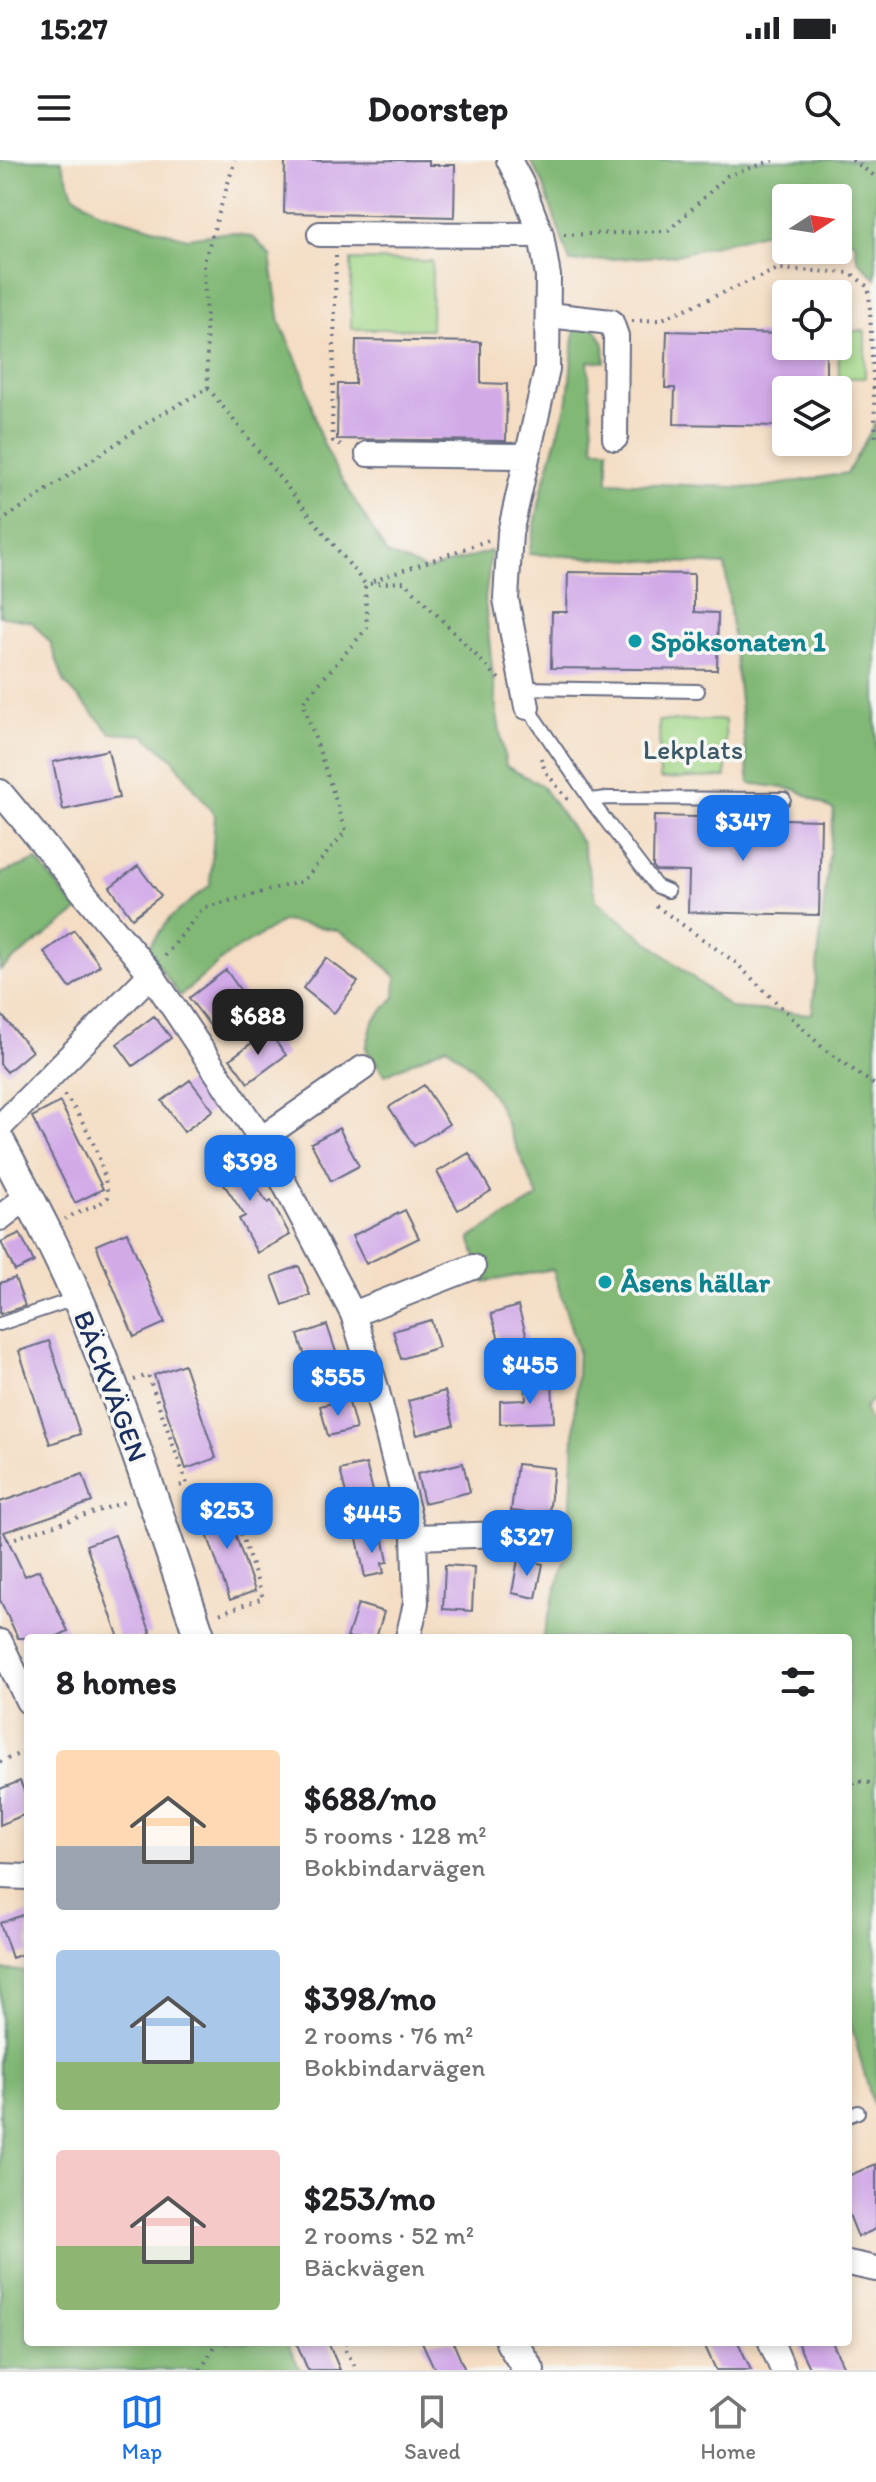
<!DOCTYPE html>
<meta charset="utf-8">
<style>
:root{--surface:#fff;--page:#f6f6f6;--text:#202124;--muted:#757577;--line:#e0e0e0;--accent:#1a73e8}
body{margin:0;font-family:Itim,sans-serif;background:var(--page);color:var(--text);height:100vh;display:flex;flex-direction:column;font-size:30px;white-space:nowrap}
*{box-sizing:border-box;margin:0}
p{font-size:26px;color:var(--muted)}
.icon{flex:none;width:44px;height:44px;fill:none;stroke:currentColor;stroke-width:2;stroke-linecap:round;stroke-linejoin:round}
.map{position:relative;flex:1;overflow:hidden}
.sheet{position:absolute;left:24px;top:1474px;width:828px;height:712px;display:flex;flex-direction:column;background:var(--surface);border-radius:8px;box-shadow:0 4px 12px #0003}
.sheet>*{flex:none}
.needle{width:52px;rotate:78deg}
.buttons{position:absolute;left:772px;top:24px;display:grid;gap:16px}
.buttons a{display:grid;place-items:center;width:80px;height:80px;border-radius:8px;background:var(--surface);box-shadow:0 4px 12px #0003;font-size:40px}
.price{position:absolute;translate:-50% -68px;padding:0 18px;border-radius:16px;background:var(--accent);color:#fff;font-size:26px;line-height:52px;filter:drop-shadow(0 2px 4px #0008)}
.price::after{content:'';position:absolute;left:50%;top:48px;width:24px;height:18px;margin-left:-12px;background:inherit;clip-path:polygon(0 0,100% 0,50% 100%)}
.price.selected{background:#222;color:#fff}
ul{padding:0;list-style:none}
li{display:flex;align-items:center;gap:24px;height:200px;padding:0 32px}
li span{display:grid;place-items:center;flex:none;width:224px;height:160px;border-radius:8px;color:#555}
li>.icon{margin-inline-start:auto}
span .icon{width:96px;height:96px;fill:#fffc;stroke-width:1}
li b{font-size:34px}
h2{display:flex;justify-content:space-between;align-items:center;height:96px;padding:0 32px;font-size:34px}
.status{display:flex;justify-content:space-between;align-items:center;height:56px;padding:0 40px;background:var(--surface);direction:ltr}
.status svg{height:22px;fill:currentColor}
header{display:flex;justify-content:space-between;align-items:center;height:104px;padding:0 32px;background:var(--surface);font-size:36px;font-weight:700}
.tabs{display:flex;justify-content:space-around;align-items:center;height:112px;border-top:2px solid var(--line);background:var(--surface);font-size:22px;color:var(--muted)}
.tabs a{display:grid;justify-items:center;gap:4px}
.tabs .selected{color:var(--accent)}
.map>svg:first-child{display:block}
</style>
<div class="status"><b>15:27</b><svg viewBox="0 0 49 12"><path d="M0 12V9h3v3zM5 12V6h3v6zM10 12V3h3v9zM15 12V0h3v12zM26 1h20v11H26zM47 4h2v5h-2z"/></svg></div>
<header><svg class="icon" aria-label="menu" viewBox="0 0 24 24"><path d="M4 6h16M4 12h16M4 18h16"/></svg>Doorstep<svg class="icon" aria-label="search" viewBox="0 0 24 24"><circle cx="10" cy="10" r="6"/><path d="M15 15l6 6"/></svg></header>
<div class="map">
<svg width="876" height="2210" viewBox="0 0 876 2210">
<rect width="100%" height="100%" fill="#f6f6f2"/>
<filter id="ink" filterUnits="userSpaceOnUse"><feTurbulence type="fractalNoise" baseFrequency=".0125" numOctaves="2"/><feDisplacementMap in="SourceGraphic" scale="16" xChannelSelector="R" yChannelSelector="G"/><feConvolveMatrix kernelMatrix="1 2 1 2 8 2 1 2 1" color-interpolation-filters="sRGB"/></filter>
<filter id="wash" filterUnits="userSpaceOnUse"><feTurbulence type="fractalNoise" baseFrequency=".006" numOctaves="4" result="noise"/><feDisplacementMap in="SourceGraphic" scale="32" xChannelSelector="R" yChannelSelector="G"/><feGaussianBlur stdDeviation="1.8" result="paint"/><feColorMatrix in="noise" values="0 0 0 0 0 0 0 0 0 0 0 0 0 0 0 0 0 1.4 0 .05"/><feComposite in="paint" operator="in"/></filter>
<g filter="url(#wash)">
<rect width="100%" height="100%" fill="#f4ddc3"/>
<path fill="#a2d787" stroke="#5e8372" stroke-width="2" d="M351 100 432 101 431 169H351Z
M838 171H865V218H839Z
M725 560 726 617 660 619 659 561Z"/>
<path fill="#81b874" stroke="#4e7469" stroke-width="2" d="M0 0H61L73 34 100 52 187 78 230 72 254 78 270 95 280 163 303 214 320 276 334 306 387 394 427 410 491 391 485 441 497 554 506 606 541 625 582 683 596 740 731 848 812 854 834 650 797 630 749 623 725 405 529 394 542 330 568 239 575 167 595 168 604 184 605 202 588 201 594 288H608V322L758 328 847 313 876 262V1236L864 1248 876 1275V1946L873 1945 848 1854V1478H542L569 1386 578 1191 553 1109 484 1122 470 1078 538 1037 497 942 472 907 446 886 385 915 366 889 373 861 395 837 396 817 366 788 336 770 284 761 229 794 180 836 147 789 170 758 210 725 215 656 172 598 144 575 111 573 65 523 50 482 32 462 0 456Z
M530 0H876V119L857 99 855 82 838 74V38H786V67L677 95 570 102 542 21Z
M37 700 78 751 0 810V714Z
M0 1810 28 1811V2182H286L301 2210H0Z"/>
<g id="blocks">
<path fill="#d2aae8" d="M429 0V5H455L454 57 284 53 285 1Z
M667 171 786 174V186H826V230H786V266L674 264 675 228H665Z
M356 180 481 182V223L507 224 506 281 337 279 338 224H355Z
M568 412 694 414V452L718 453 717 510 551 508 552 452H567Z
M108 590 119 638 63 650 53 602Z
M654 656 821 660 819 755 688 752 689 712 656 711 653 707Z
M138 706 161 736 132 758 110 727Z
M74 770 100 805 70 828 44 792Z
M326 798 358 822 334 853 303 828Z
M226 810 248 841 212 868 189 838Z
M0 853 32 891 7 912 0 904Z
M154 856 171 878 133 906 117 884Z
M268 871 286 895 248 923 230 899Z
M190 920 213 950 184 972 162 941Z
M424 925 449 964 414 986 389 947Z
M60 942 103 1029 75 1043 32 957Z
M339 968 359 1006 331 1021 311 983Z
M230 988 268 1043 271 1041 290 1075 257 1093 239 1059 245 1056 209 1002Z
M469 993 491 1031 458 1050 437 1012Z
M405 1050 419 1078 366 1104 352 1076Z
M127 1072 165 1163 134 1177 96 1085Z
M20 1073 34 1102 15 1111 1 1082Z
M299 1106 310 1135 283 1145 272 1116Z
M15 1118 25 1146 0 1154V1123Z
M518 1146 528 1181 502 1189 491 1154Z
M431 1160 439 1187 401 1199 393 1171Z
M327 1165 341 1207 312 1217 298 1175Z
M49 1181 80 1274 50 1284 19 1191Z
M184 1204 216 1298 186 1309 154 1215Z
M552 1222 554 1262 500 1264V1241L526 1240 525 1224Z
M445 1231 454 1265 417 1275 408 1241Z
M348 1239 356 1269 328 1276 320 1246Z
M463 1303 470 1332 424 1343 417 1314Z
M366 1304 374 1335 348 1341 340 1310Z
M517 1304 554 1308 549 1355 511 1351Z
M83 1314 92 1342 4 1372 25 1416 39 1410 68 1471 54 1478H18L0 1440V1342Z
M224 1342 255 1431 230 1440 199 1351Z
M115 1375 151 1474 140 1478H119L86 1385Z
M377 1375 379 1382 384 1381 388 1402 382 1403 384 1413 365 1417 357 1378Z
M518 1399 543 1404 536 1438 512 1433Z
M445 1405 474 1407 472 1451 443 1449Z
M358 1444 384 1452 376 1478H347Z
M20 1621 28 1640V1653L0 1665V1629Z
M28 1753V1792L12 1798 0 1763Z
M876 2004V2069L858 2077 848 2052V2016Z
M296 2182H328L340 2210H308Z
M422 2182H453L465 2210H435Z
M703 2182H738L751 2210H716Z
M797 2182H832L845 2210H810Z"/>
</g>
</g>
<g filter="url(#ink)">
<use href="#blocks" fill-opacity="0" stroke="#676c81" stroke-width="2"/>
<g fill="none" stroke-linecap="round" stroke-linejoin="round">
<defs>
<path id="service" d="M523 528 698 531
M527 547 594 645 656 726 668 731
M591 640 607 638 784 639
M0 1164 77 1138
M848 1956 858 1952"/>
<path id="minor" d="M509 0 522 25 541 75 548 116 547 209 510 373 506 439 527 547
M320 74 541 75
M549 155 611 162 616 176 615 278
M368 294 526 296
M0 632 151 814 261 979 353 1154 376 1228 414 1377 416 1443 408 1478
M0 967 151 814
M261 979 363 908
M0 1058 28 1036
M353 1154 473 1107
M414 1377 537 1373
M0 1482 28 1541
M0 1716 28 1717
M848 2103 876 2109
M771 2182 783 2210"/>
<path id="tertiary" d="M0 983C31 1042 63 1101 88 1163 130 1266 164 1373 200 1478
M511 2182 529 2210"/>
</defs>
<use href="#service" stroke="#676c81" stroke-width="16"/>
<use href="#minor" stroke="#676c81" stroke-width="28"/>
<use href="#tertiary" stroke="#676c81" stroke-width="34"/>
<path stroke="#676c81" stroke-width="4" stroke-dasharray="2 6" stroke-linecap="butt" d="M852 0 876 17
M564 75 668 71 727 16 774 0
M336 96 332 267 333 281 346 288
M632 161 660 160 778 109 851 113 869 128 876 281
M208 228 365 424 405 422 499 519
M0 362 148 262 208 228 204 102 235 0
M373 421 489 380
M541 598 545 611 569 641
M656 746 735 802 824 889 876 926
M165 796 203 748 303 721 346 671 303 542 367 468 365 425
M64 935C87 962 104 1002 108 1037 96 1049 80 1050 65 1059
M134 1220 148 1215 187 1324 175 1327
M183 1350 228 1335 263 1438 219 1454
M0 1383 128 1341
M0 1602 28 1590
M848 1630 856 1621 876 1624
M346 2182 345 2189 357 2210
M201 2210 216 2182"/>
<use href="#service" stroke="#fff" stroke-width="12"/>
<use href="#minor" stroke="#fff" stroke-width="24"/>
<use href="#tertiary" stroke="#fff" stroke-width="30"/>
</g>
</g>
<g fill="#0f9aa8" stroke="#f6f6f2" stroke-width="3">
<circle cx="635" cy="481" r="8"/>
<circle cx="605" cy="1122" r="8"/>
</g>
<g text-anchor="middle" dominant-baseline="central" stroke-width="7" stroke-linejoin="round" paint-order="stroke">
<g font-size="28" font-weight="bold" fill="#0d838f" stroke="#f6f6f2" text-anchor="start">
<text x="651" y="481">Spöksonaten 1</text>
<text x="621" y="1122">Åsens hällar</text>
</g>
<g font-size="28" fill="#3d5968" stroke="#f6f6f2">
<text x="693" y="589">Lekplats</text>
</g>
<g font-size="28" fill="#1b2f5e" stroke="#f6f6f2">
<text transform="translate(111 1226) rotate(69)">BÄCKVÄGEN</text>
</g>
</g>
</svg>
<div class="buttons">
<a><svg class="needle" viewBox="-14 -14 28 28"><path d="M0-13l5 13h-10z" fill="#e53935"/><path d="M0 13l5-13h-10z" fill="#757577"/></svg></a>
<a><svg class="icon" aria-label="locate" viewBox="0 0 24 24"><circle cx="12" cy="12" r="6"/><path d="M12 2v4M12 18v4M2 12h4M18 12h4"/></svg></a>
<a><svg class="icon" aria-label="layers" viewBox="0 0 24 24"><path d="M12 4l9 5-9 5-9-5zM3 14l9 5 9-5"/></svg></a>
</div>
<b class="price" style="left:743px;top:703px">$347</b>
<b class="price selected" style="left:258px;top:897px">$688</b>
<b class="price" style="left:250px;top:1043px">$398</b>
<b class="price" style="left:530px;top:1246px">$455</b>
<b class="price" style="left:338px;top:1258px">$555</b>
<b class="price" style="left:227px;top:1391px">$253</b>
<b class="price" style="left:372px;top:1395px">$445</b>
<b class="price" style="left:527px;top:1418px">$327</b>
<section class="sheet">
<h2>8 homes<svg class="icon" aria-label="filters" viewBox="0 0 24 24"><path d="M4 7h16M4 17h16"/><circle cx="9" cy="7" r="2"/><circle cx="15" cy="17" r="2"/></svg></h2>
<ul>
<li><span style="background:linear-gradient(#ffd9b3 60%,#9aa5b1 0)"><svg class="icon" aria-label="home" viewBox="0 0 24 24"><path d="M3 11l9-7 9 7M6 9v11h12V9"/></svg></span><div><b>$688/mo</b><p>5 rooms · 128 m²</p><p>Bokbindarvägen</p></div></li>
<li><span style="background:linear-gradient(#a9c7e8 70%,#8fb573 0)"><svg class="icon" aria-label="home" viewBox="0 0 24 24"><path d="M3 11l9-7 9 7M6 9v11h12V9"/></svg></span><div><b>$398/mo</b><p>2 rooms · 76 m²</p><p>Bokbindarvägen</p></div></li>
<li><span style="background:linear-gradient(#f6c9c9 60%,#8fb573 0)"><svg class="icon" aria-label="home" viewBox="0 0 24 24"><path d="M3 11l9-7 9 7M6 9v11h12V9"/></svg></span><div><b>$253/mo</b><p>2 rooms · 52 m²</p><p>Bäckvägen</p></div></li>
</ul>
</section>
</div>
<nav class="tabs">
<a class="selected"><svg class="icon" aria-label="map" viewBox="0 0 24 24"><path d="M3 6l6-2 6 2 6-2v14l-6 2-6-2-6 2zM9 4v14M15 6v14"/></svg>Map</a>
<a><svg class="icon" aria-label="saved" viewBox="0 0 24 24"><path d="M7 4h10v16l-5-4-5 4z"/></svg>Saved</a>
<a><svg class="icon" aria-label="home" viewBox="0 0 24 24"><path d="M3 11l9-7 9 7M6 9v11h12V9"/></svg>Home</a>
</nav>
